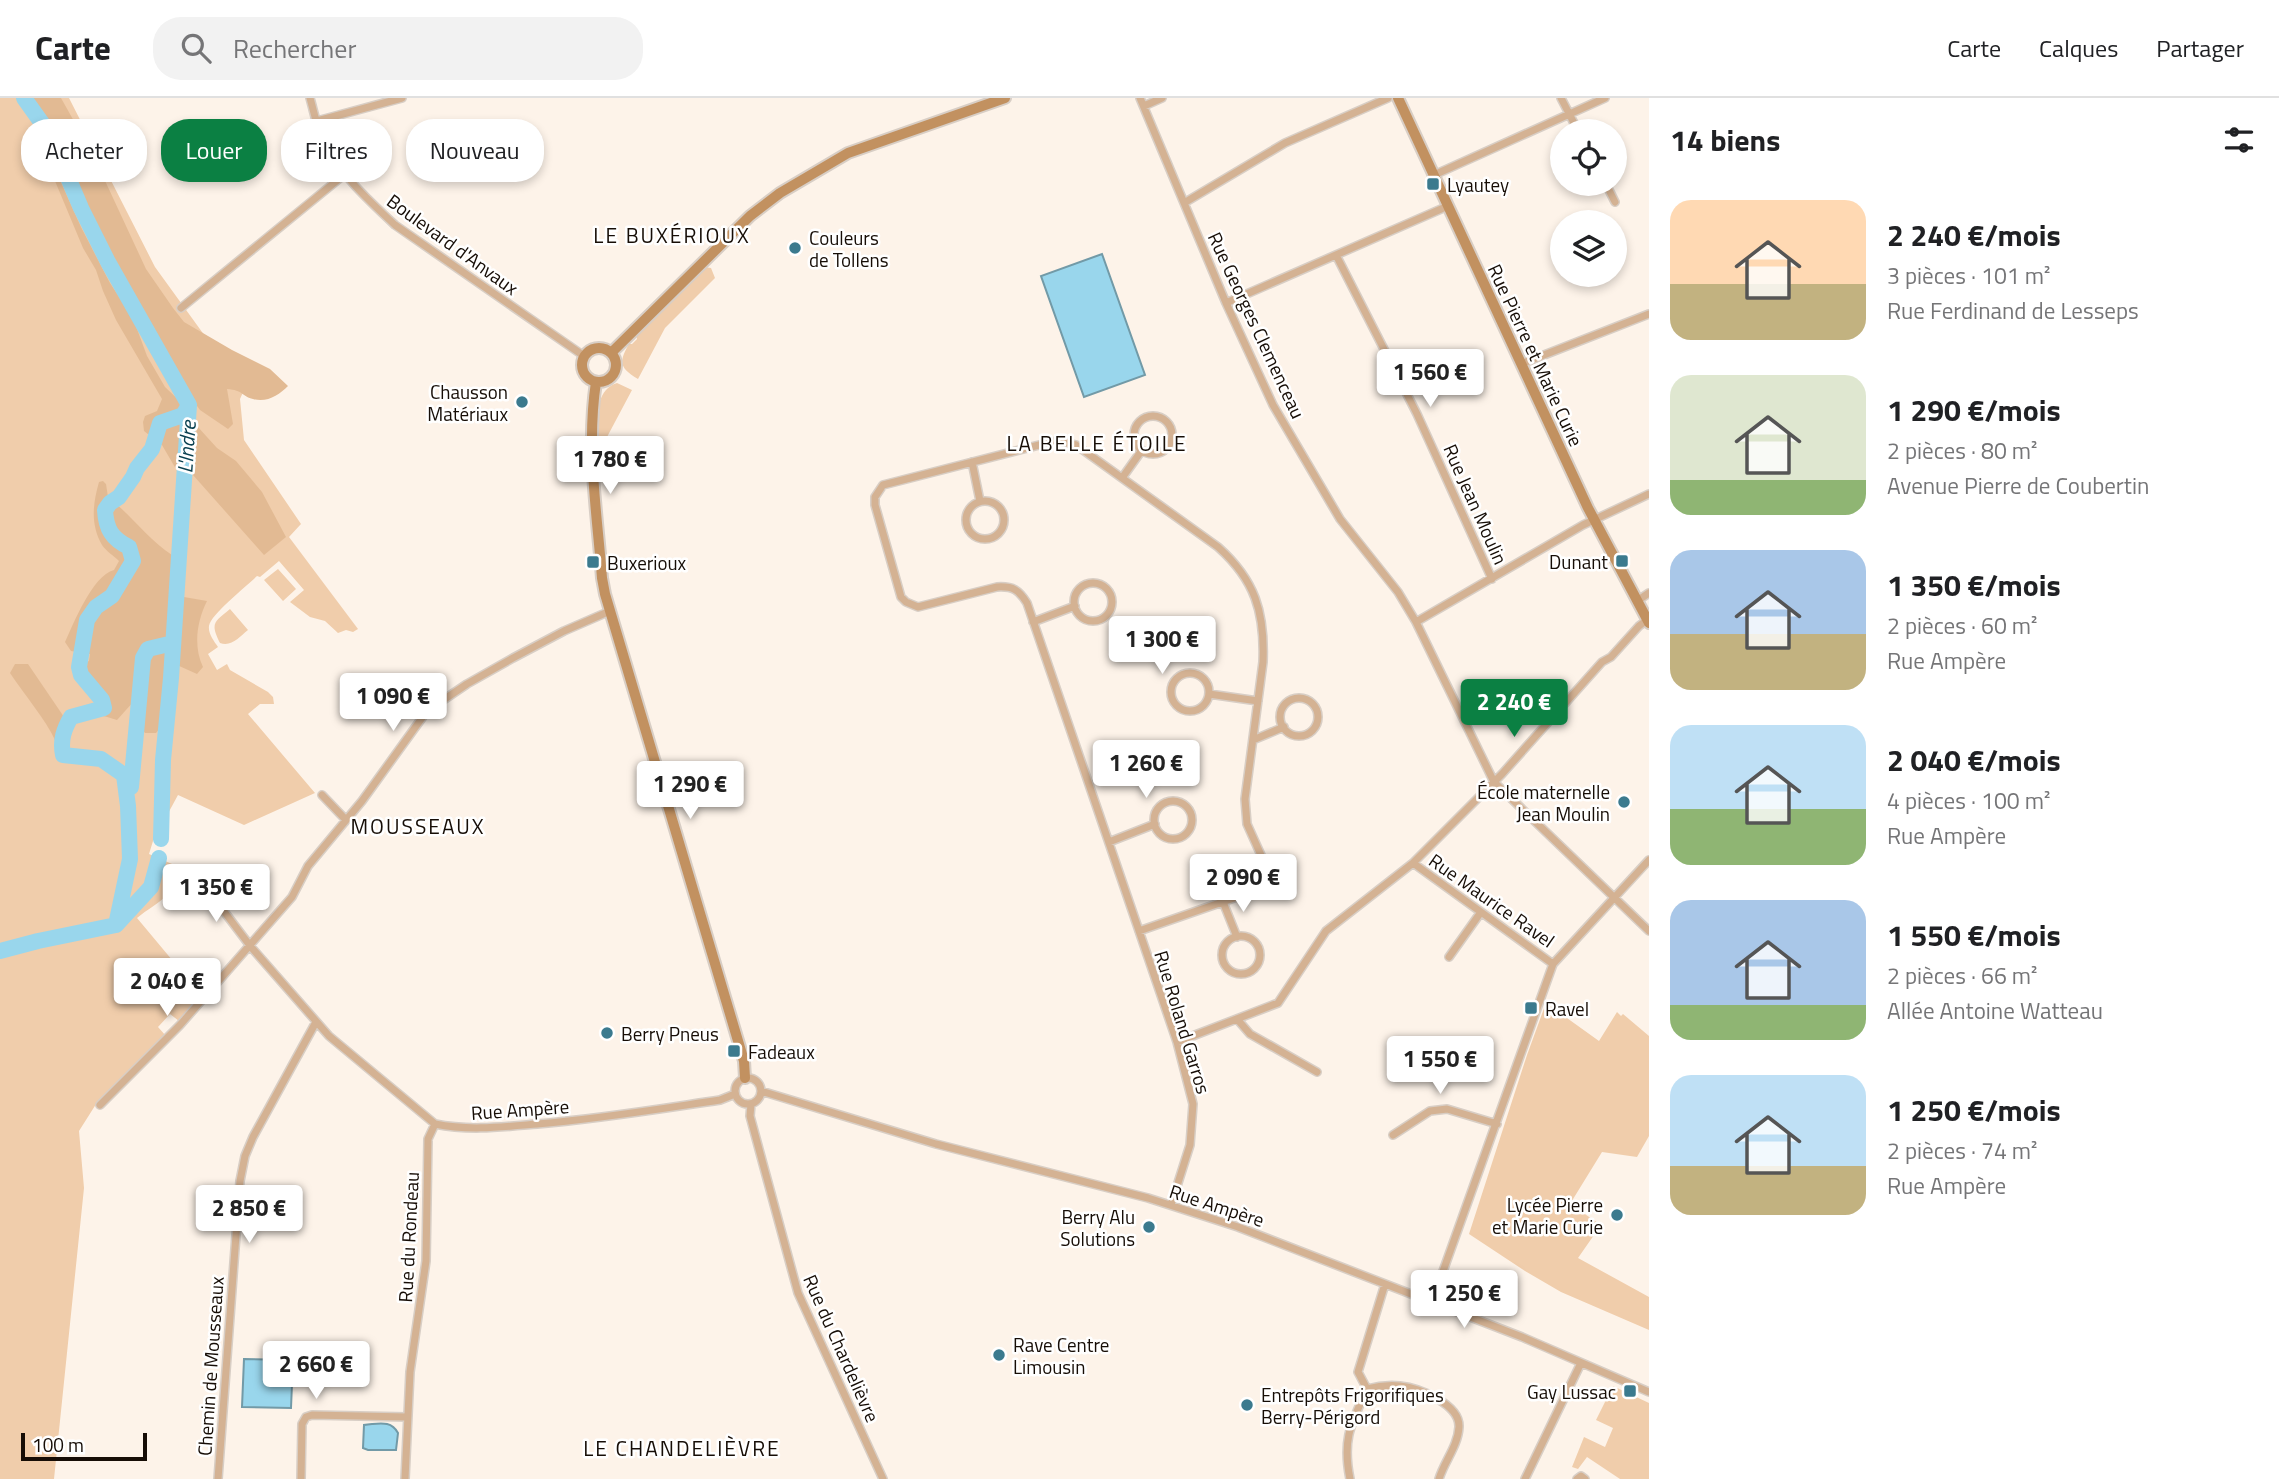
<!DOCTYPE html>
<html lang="fr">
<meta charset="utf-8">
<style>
:root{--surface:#fff;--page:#f2f2f2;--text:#202124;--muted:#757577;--line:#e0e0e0;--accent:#0b8043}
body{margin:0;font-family:"Titillium Web",sans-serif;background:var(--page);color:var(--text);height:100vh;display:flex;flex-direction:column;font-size:26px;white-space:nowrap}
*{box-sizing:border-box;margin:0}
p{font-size:23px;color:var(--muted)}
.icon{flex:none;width:38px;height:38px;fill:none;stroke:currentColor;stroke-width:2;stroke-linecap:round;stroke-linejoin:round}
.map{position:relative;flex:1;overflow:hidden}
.panel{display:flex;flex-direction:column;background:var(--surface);width:630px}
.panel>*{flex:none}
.hud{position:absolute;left:21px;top:21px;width:665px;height:63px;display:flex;gap:14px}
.buttons{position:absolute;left:1550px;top:21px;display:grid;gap:14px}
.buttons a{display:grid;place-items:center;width:77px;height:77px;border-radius:50%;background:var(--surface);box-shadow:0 4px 10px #0003;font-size:35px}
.scale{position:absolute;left:21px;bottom:18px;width:126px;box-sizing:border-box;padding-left:7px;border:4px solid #160d06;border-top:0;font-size:19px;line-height:24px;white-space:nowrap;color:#160d06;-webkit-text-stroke:5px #fff;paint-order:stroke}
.price{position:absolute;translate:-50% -60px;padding:0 16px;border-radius:7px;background:#fff;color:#222;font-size:23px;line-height:46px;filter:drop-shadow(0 2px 4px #0008)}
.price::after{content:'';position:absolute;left:50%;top:42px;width:21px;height:16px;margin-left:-10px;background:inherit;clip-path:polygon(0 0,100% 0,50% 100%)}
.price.current{background:var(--accent);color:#fff}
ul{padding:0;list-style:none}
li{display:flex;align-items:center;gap:21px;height:175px;padding:0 21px}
li span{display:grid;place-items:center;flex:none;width:196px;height:140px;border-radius:21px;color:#555}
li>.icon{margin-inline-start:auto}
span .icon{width:84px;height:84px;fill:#fffc;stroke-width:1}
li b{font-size:30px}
h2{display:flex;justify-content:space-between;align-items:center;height:84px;padding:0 21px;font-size:30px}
.tag{padding:0 24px;border-radius:28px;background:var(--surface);box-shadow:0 4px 10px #0003;font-size:24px;line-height:63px}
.tag.current{background:var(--accent);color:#fff}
header{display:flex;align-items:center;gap:42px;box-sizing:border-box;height:98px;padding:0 35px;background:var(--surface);border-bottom:2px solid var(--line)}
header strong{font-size:33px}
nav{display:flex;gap:38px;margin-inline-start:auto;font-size:24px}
.search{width:490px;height:63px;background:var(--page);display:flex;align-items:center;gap:18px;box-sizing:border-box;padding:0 24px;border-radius:28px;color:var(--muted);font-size:26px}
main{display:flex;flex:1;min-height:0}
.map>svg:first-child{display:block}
</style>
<header>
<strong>Carte</strong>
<div class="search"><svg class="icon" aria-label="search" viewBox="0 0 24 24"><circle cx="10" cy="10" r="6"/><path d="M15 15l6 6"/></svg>Rechercher</div>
<nav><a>Carte</a><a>Calques</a><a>Partager</a></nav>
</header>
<main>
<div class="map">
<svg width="1649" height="1381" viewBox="0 0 1649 1381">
<rect width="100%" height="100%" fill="#fdf3e9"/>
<path fill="#f0cdab" d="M0 0H69L155 169 244 292 240 301 244 342 301 426 289 439 358 531 353 534 346 532 338 535 325 523 310 519 290 504 304 492 279 463 260 479 257 478C247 488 211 516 209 528 208 536 214 543 218 549L208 556 217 572 227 566 230 572 268 594 273 599 274 606H260L248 616 315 695 244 727 178 697 153 743 149 756 179 769C177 798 158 803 137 820L203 899 179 923 170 916 158 929 166 938 98 1003 79 1033 84 1090 54 1381H0Z
M704 169 711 170 715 180 665 230 638 281C620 270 618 265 629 246H632L637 241 636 237Z
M617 285 632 292 607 339 603 341V348L600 349 597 345C598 324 593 293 617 285Z
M278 471 296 491 283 503 264 482Z
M230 511 248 532C239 539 232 549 220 545 210 525 214 524 230 511Z
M1546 905 1599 943 1617 914 1621 918 1623 916 1649 938V1038L1637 1059 1602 1054 1570 1106 1601 1127 1578 1160 1649 1199V1232L1561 1194 1525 1173 1469 1136 1527 957Z
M1613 1288 1649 1305V1381H1620L1587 1359 1578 1371 1572 1369 1584 1339 1605 1349 1613 1330 1596 1322Z"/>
<path fill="#e2ba93" d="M28 0H61L94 59 146 171 173 210 184 224 232 252 270 271 288 288C279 297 267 305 253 301 243 299 243 292 227 291L233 326 228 331 200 312 180 285 176 270 133 199 118 167 96 127 48 26Z
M60 82 81 129 110 185 133 220 147 258 165 289 186 309 180 372 176 371 162 347 144 333 143 324 145 318 157 313 162 301 116 222 103 193 96 172 83 150 55 83Z
M197 328 217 350 236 363 262 394 286 439 264 457 193 377Z
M103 383 106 386 108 399C131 417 148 441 172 457L173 494 170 564 164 597 162 628 156 635H145L139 627 143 620V597C135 600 124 615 117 622 85 612 71 611 69 649L56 644C45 620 25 598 10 575L15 566H28L64 619C74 611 83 610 95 605L101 590 74 576 72 571 89 563 90 556 71 553 65 544C74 525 92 478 114 472L119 463C114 458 106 453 102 447 90 426 93 405 99 384Z
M184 499 207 503C197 523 193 548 203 569L197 576 177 567Z"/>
<path fill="#99d6ec" stroke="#729aa7" stroke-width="2" d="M1102 156 1145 277 1084 299 1041 178Z
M244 1261 293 1262 291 1310 242 1309Z
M372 1326C383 1325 392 1324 398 1335L396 1352H368L363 1350 364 1327Z"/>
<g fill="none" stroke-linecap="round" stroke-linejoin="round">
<path stroke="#99d6ec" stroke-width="16" d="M24 0 49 35 81 110 108 164 189 307 171 580 163 662 161 741
M131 689 143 560 148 551 173 545
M116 827 130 761 128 708 124 677 101 661 63 657C60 642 64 631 71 619L104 610 102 602 81 577 79 569 87 522 96 509 112 498 133 463 129 449C112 441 106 431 105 412L110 405 119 399 133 379 137 370 152 351 160 325 183 317 189 307
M0 853 38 843 116 827 151 789 159 760"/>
<defs>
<path id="street" d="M310 0C314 14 317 30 323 43 340 76 368 102 395 127L584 258
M1140 0 1226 205 1273 307 1340 421 1398 494 1416 524 1494 684 1649 833
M1561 0 1578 33
M1144 8 1162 0
M317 23 402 0
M1434 77 1605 0
M1606 86 1615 104
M1184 105 1285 45 1388 0
M1336 157 1417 316 1492 481
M1226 205 1448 108
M181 210 345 76
M1521 266 1649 216
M1134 337a19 19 0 1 1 38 0a19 19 0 1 1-38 0Z
M972 364 980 403
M1122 380 1142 352
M966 422a19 19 0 1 1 38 0a19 19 0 1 1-38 0Z
M1074 504a19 19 0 1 1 38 0a19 19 0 1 1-38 0Z
M1637 503 1649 495
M1033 524 1075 508
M1416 524 1583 427 1649 396
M1171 594a19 19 0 1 1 38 0a19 19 0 1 1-38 0Z
M1209 596 1258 603
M1280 619a19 19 0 1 1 38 0a19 19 0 1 1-38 0Z
M1253 642 1284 629
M322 697 346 722
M1154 722a19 19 0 1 1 38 0a19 19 0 1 1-38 0Z
M1109 744 1155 726
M1413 765 1553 866
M204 787 251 849 329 938 435 1026C469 1033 502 1029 537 1026 599 1021 659 1011 720 1002L735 996
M1223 804 1237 839
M1139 833 1254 793 1262 786 1265 766 1247 726 1245 701 1263 564C1265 514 1255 482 1218 449L1076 347 1060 343 1051 344 883 387 875 399V407L901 499 906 504 918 509 997 489C1013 488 1019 492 1027 505L1177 944 1193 1006 1190 1047 1171 1107
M1222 857a19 19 0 1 1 38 0a19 19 0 1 1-38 0Z
M1449 859 1481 814
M1237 921 1250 936 1317 974
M1177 944 1278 905 1326 833 1413 765 1502 676 1602 564 1611 559 1639 528 1647 522
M735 993a13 13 0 1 1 26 0a13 13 0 1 1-26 0Z
M761 993 936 1046 1148 1100 1238 1129 1522 1239 1649 1294
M751 1006 750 1018 798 1195 883 1381
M100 1007 180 927 292 799 308 768 362 703 427 613 467 586 513 560 564 533 610 513
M1393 1037 1430 1013 1447 1011 1497 1026
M1432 1204 1553 866 1649 762
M1367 1291 1358 1274 1385 1186
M218 1381 240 1083 245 1058 253 1039 316 924
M301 1381 302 1326 306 1319 312 1317 407 1319
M405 1381 410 1274 426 1163 428 1041 435 1026
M1350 1381C1342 1341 1351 1326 1367 1291 1378 1288 1389 1287 1400 1288 1419 1290 1460 1306 1459 1329 1458 1348 1444 1364 1439 1381
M1525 1381 1581 1265
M1577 1381 1581 1378 1585 1381"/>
<path id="secondary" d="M1398 0 1588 410 1649 525
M582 267a17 17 0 1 1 34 0a17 17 0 1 1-34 0Z
M611 255 750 118 780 95 848 55 1005 0
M596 284C586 350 597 414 602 480L605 496 744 963 745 980"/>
</defs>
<use href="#street" stroke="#d8cec5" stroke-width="10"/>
<use href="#secondary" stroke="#d8cec5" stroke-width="14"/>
<use href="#street" stroke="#d4b293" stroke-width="7"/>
<use href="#secondary" stroke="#c29160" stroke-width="10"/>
</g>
<g fill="#3b7a8e" stroke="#fff" stroke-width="2.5">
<rect x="1426" y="79" width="14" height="14" rx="3.5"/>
<circle cx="795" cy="150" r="7"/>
<circle cx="522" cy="304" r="7"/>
<rect x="1615" y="456" width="14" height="14" rx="3.5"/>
<rect x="586" y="457" width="14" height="14" rx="3.5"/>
<circle cx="1624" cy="704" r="7"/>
<rect x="1524" y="903" width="14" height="14" rx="3.5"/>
<circle cx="607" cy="935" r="7"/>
<rect x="727" y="946" width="14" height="14" rx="3.5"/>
<circle cx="1617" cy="1117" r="7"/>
<circle cx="1149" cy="1129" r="7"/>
<circle cx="999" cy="1257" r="7"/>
<rect x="1623" y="1286" width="14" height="14" rx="3.5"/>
<circle cx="1247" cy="1307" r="7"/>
</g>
<g text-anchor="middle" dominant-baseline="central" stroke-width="5" stroke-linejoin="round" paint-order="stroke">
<g font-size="19" fill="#160d06" stroke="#fff" text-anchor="start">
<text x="1447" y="86">Lyautey</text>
<text x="809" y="139">Couleurs<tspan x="809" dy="22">de Tollens</tspan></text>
<text x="508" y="293" text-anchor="end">Chausson<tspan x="508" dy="22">Matériaux</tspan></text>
<text x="1608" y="463" text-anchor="end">Dunant</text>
<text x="607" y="464">Buxerioux</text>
<text x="1610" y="693" text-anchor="end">École maternelle<tspan x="1610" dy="22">Jean Moulin</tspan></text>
<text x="1545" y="910">Ravel</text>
<text x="621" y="935">Berry Pneus</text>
<text x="748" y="953">Fadeaux</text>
<text x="1603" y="1106" text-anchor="end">Lycée Pierre<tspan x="1603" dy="22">et Marie Curie</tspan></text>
<text x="1135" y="1118" text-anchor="end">Berry Alu<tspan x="1135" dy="22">Solutions</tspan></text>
<text x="1013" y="1246">Rave Centre<tspan x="1013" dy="22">Limousin</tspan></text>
<text x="1616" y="1293" text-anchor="end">Gay Lussac</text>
<text x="1261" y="1296">Entrepôts Frigorifiques<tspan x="1261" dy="22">Berry-Périgord</tspan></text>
</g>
<g font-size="19" fill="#160d06" stroke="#fff">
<text transform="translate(453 146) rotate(36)">Boulevard d'Anvaux</text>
<text transform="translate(1257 227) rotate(65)">Rue Georges Clemenceau</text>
<text transform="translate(1536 257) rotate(65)">Rue Pierre et Marie Curie</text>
<text transform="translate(1476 406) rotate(66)">Rue Jean Moulin</text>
<text transform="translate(1492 802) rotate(35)">Rue Maurice Ravel</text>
<text transform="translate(1183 924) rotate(73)">Rue Roland Garros</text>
<text transform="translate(520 1011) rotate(-4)">Rue Ampère</text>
<text transform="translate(1217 1107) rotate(18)">Rue Ampère</text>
<text transform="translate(408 1139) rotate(-87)">Rue du Rondeau</text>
<text transform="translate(842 1250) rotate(66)">Rue du Chardelièvre</text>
<text transform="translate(210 1268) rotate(-86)">Chemin de Mousseaux</text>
</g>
<g font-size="21" letter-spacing="2" fill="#160d06" stroke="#fff">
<text x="672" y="137">LE BUXÉRIOUX</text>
<text x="1097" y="345">LA BELLE ÉTOILE</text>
<text x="418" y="728">MOUSSEAUX</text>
<text x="682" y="1350">LE CHANDELIÈVRE</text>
</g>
<g font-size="21" font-style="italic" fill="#0a4050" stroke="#fff">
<text transform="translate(186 349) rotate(-86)">L'Indre</text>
</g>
</g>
</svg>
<div class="buttons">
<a><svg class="icon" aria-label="locate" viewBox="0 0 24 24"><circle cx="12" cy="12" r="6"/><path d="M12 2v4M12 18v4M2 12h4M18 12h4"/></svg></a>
<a><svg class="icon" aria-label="layers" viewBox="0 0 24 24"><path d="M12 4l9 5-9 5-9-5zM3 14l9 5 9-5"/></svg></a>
</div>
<div class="scale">100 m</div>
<b class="price" style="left:1430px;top:311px">1 560 €</b>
<b class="price" style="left:610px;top:398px">1 780 €</b>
<b class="price" style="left:1162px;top:578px">1 300 €</b>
<b class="price" style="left:393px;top:635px">1 090 €</b>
<b class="price current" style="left:1514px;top:641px">2 240 €</b>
<b class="price" style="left:1146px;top:702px">1 260 €</b>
<b class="price" style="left:690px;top:723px">1 290 €</b>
<b class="price" style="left:1243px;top:816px">2 090 €</b>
<b class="price" style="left:216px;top:826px">1 350 €</b>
<b class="price" style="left:167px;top:920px">2 040 €</b>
<b class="price" style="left:1440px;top:998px">1 550 €</b>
<b class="price" style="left:249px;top:1147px">2 850 €</b>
<b class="price" style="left:1464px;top:1232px">1 250 €</b>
<b class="price" style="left:316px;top:1303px">2 660 €</b>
<div class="hud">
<a class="tag">Acheter</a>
<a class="tag current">Louer</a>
<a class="tag">Filtres</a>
<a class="tag">Nouveau</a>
</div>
</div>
<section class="panel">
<h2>14 biens<svg class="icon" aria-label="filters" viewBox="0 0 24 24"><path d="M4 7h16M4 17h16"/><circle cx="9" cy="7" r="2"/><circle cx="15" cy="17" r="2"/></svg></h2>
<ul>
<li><span style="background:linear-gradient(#ffd9b3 60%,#c2b280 0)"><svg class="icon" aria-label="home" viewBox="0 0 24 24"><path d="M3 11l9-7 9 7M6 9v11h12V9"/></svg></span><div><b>2 240 €/mois</b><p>3 pièces · 101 m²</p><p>Rue Ferdinand de Lesseps</p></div></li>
<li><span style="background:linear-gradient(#dfe7d0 75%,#8fb573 0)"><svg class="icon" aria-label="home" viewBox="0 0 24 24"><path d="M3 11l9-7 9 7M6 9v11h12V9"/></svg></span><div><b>1 290 €/mois</b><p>2 pièces · 80 m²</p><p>Avenue Pierre de Coubertin</p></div></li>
<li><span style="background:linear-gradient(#a9c7e8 60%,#c2b280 0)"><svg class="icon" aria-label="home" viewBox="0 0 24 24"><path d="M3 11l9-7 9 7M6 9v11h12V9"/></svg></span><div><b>1 350 €/mois</b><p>2 pièces · 60 m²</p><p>Rue Ampère</p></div></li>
<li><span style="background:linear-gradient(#bfe0f5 60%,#8fb573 0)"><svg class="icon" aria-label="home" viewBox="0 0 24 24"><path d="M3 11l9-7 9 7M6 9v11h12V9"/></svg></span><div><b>2 040 €/mois</b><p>4 pièces · 100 m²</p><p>Rue Ampère</p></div></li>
<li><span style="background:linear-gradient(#a9c7e8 75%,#8fb573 0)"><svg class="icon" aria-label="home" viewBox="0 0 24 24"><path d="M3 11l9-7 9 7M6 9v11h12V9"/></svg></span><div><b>1 550 €/mois</b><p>2 pièces · 66 m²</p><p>Allée Antoine Watteau</p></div></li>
<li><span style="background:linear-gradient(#bfe0f5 65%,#c2b280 0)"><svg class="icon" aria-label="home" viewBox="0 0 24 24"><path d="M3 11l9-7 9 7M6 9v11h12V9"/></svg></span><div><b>1 250 €/mois</b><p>2 pièces · 74 m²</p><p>Rue Ampère</p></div></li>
</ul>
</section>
</main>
